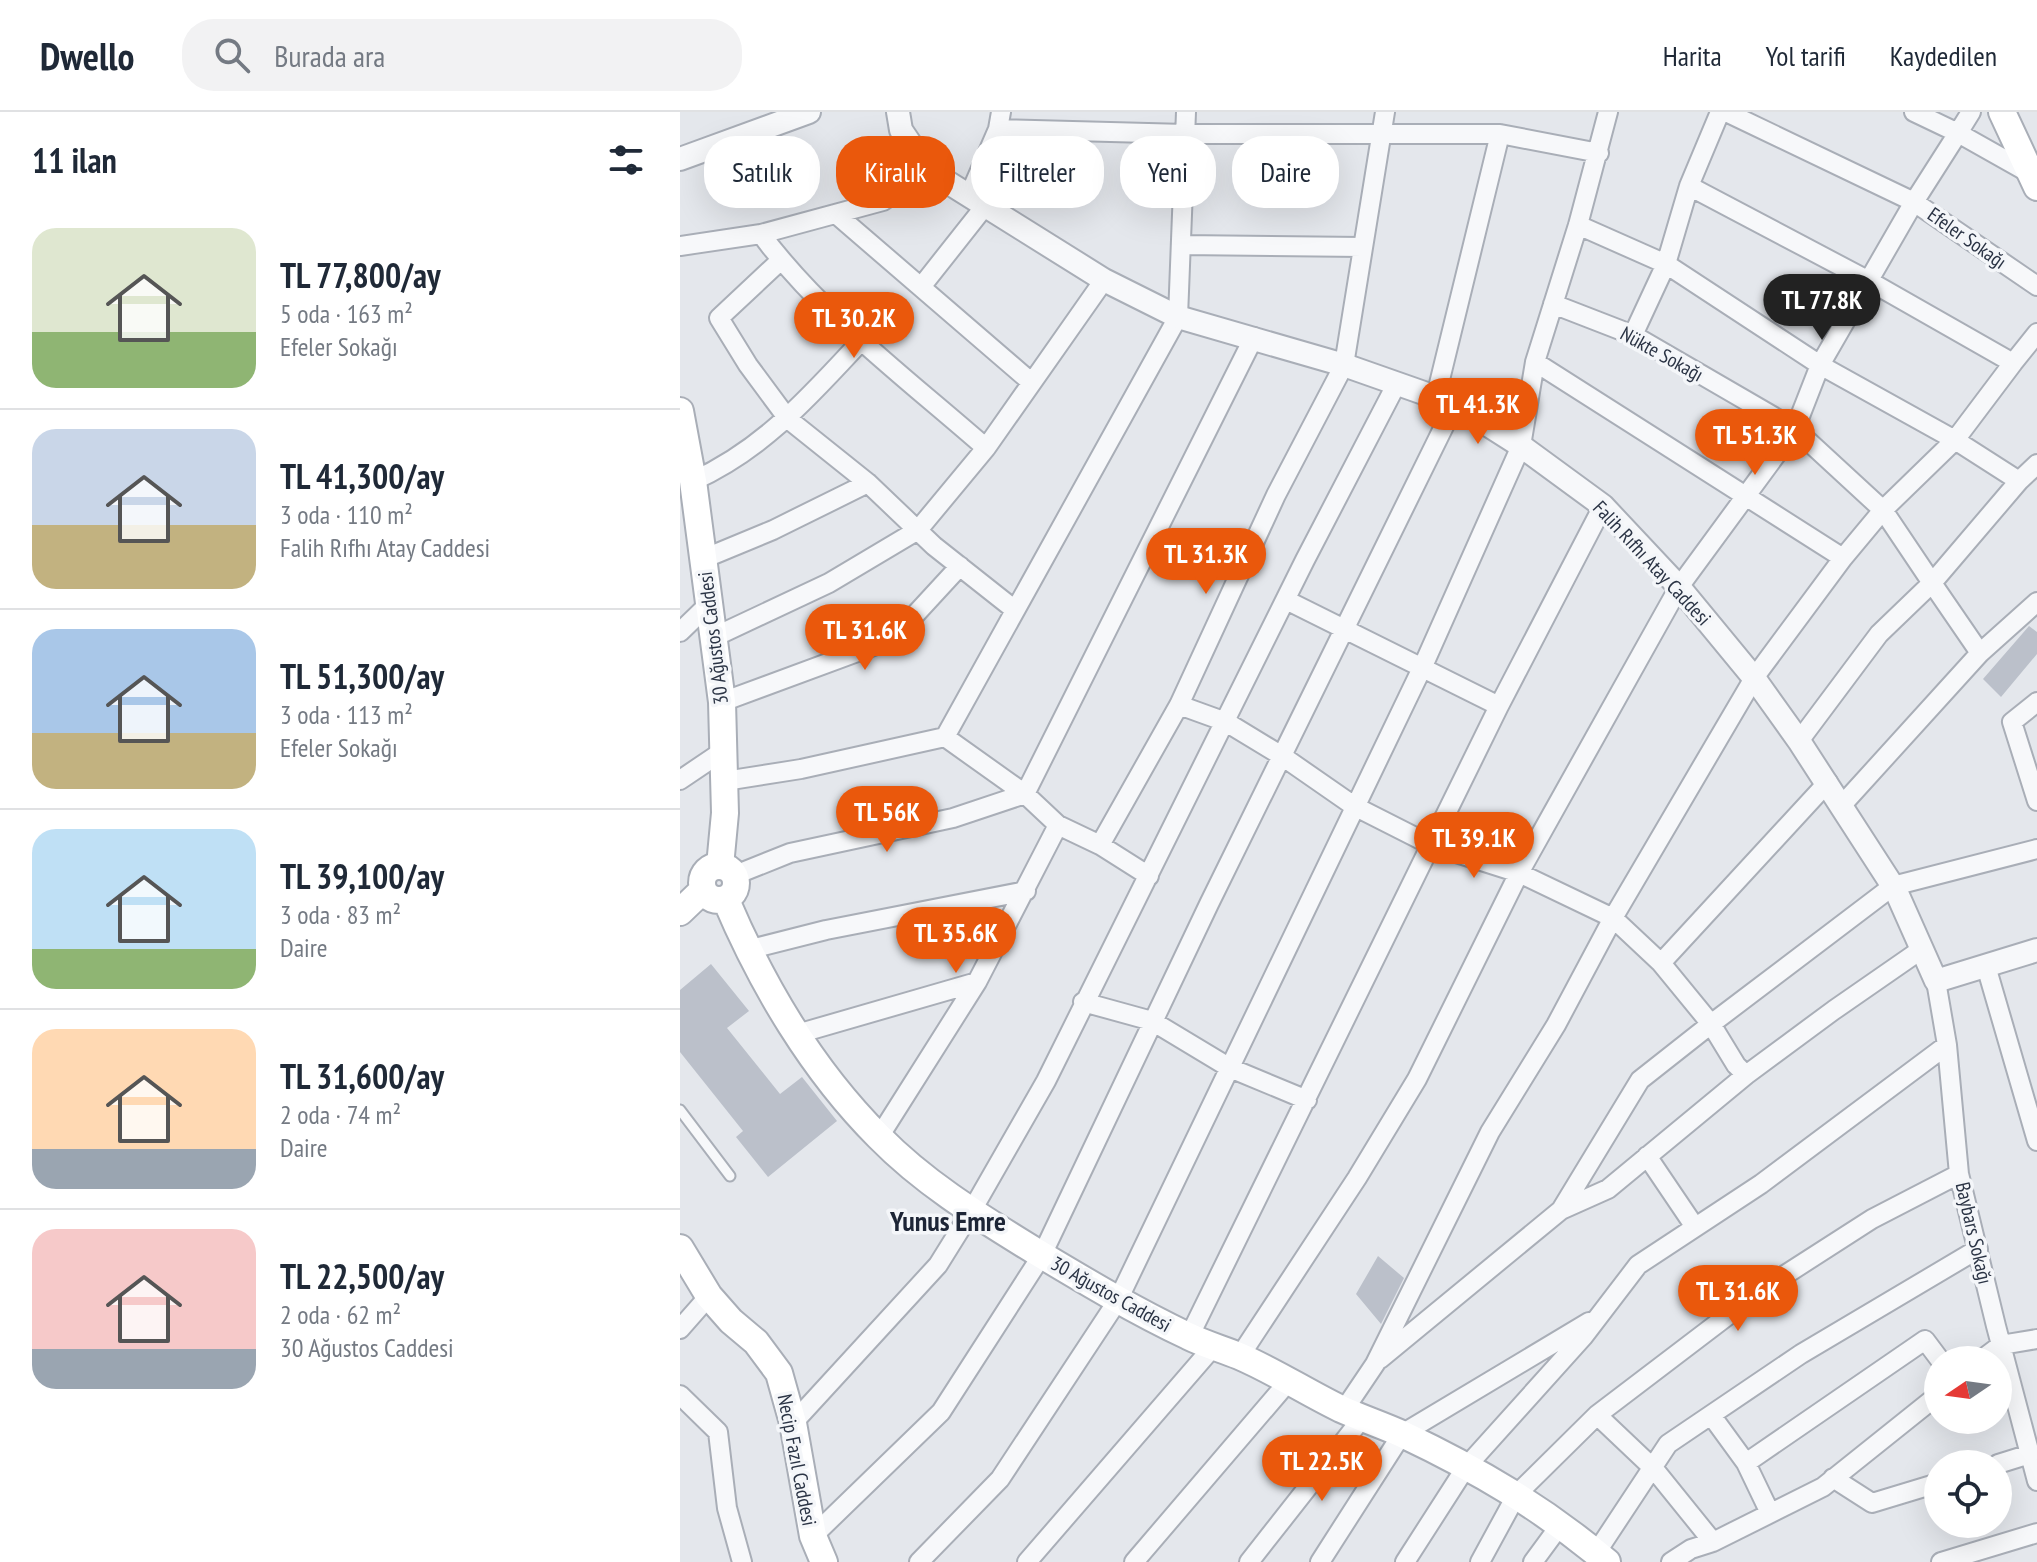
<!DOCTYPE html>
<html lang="tr">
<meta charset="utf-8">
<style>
:root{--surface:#fff;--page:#f2f2f3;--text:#1f2937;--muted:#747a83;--line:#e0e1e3;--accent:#ea580c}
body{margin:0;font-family:"PT Sans Narrow",sans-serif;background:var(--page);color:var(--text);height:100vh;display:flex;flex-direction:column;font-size:30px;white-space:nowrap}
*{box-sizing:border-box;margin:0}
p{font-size:26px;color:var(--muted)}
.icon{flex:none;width:44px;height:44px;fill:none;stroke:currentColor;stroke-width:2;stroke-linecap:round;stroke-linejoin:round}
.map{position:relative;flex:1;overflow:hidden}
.side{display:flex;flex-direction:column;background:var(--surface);width:680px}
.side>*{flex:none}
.hud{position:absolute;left:24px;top:24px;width:760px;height:72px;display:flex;gap:16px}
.needle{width:52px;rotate:257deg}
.buttons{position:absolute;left:1244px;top:1234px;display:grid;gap:16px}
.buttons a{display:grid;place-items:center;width:88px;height:88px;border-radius:50%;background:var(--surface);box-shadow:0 8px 32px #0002;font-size:40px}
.price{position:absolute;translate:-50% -68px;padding:0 18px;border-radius:28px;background:var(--accent);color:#fff;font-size:26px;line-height:52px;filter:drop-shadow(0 2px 4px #0008)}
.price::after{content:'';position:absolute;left:50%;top:48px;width:24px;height:18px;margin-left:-12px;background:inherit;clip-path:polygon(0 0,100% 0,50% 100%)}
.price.on{background:#222;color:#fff}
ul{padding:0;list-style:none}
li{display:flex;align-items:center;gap:24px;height:200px;padding:0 32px}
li+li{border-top:2px solid var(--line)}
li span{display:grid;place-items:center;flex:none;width:224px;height:160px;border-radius:24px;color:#555}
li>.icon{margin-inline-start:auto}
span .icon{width:96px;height:96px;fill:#fffc;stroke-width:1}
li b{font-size:34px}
h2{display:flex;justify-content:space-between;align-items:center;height:96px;padding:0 32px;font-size:34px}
.pill{padding:0 28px;border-radius:32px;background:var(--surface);box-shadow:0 8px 32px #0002;font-size:28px;line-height:72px}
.pill.on{background:var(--accent);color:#fff}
header{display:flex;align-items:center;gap:48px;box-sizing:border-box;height:112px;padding:0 40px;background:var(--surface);border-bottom:2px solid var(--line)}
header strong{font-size:38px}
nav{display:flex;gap:44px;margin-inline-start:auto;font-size:28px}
.search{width:560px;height:72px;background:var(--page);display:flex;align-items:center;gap:20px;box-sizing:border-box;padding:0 28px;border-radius:32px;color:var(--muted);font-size:30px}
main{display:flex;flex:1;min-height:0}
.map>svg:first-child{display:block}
</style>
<header>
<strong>Dwello</strong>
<div class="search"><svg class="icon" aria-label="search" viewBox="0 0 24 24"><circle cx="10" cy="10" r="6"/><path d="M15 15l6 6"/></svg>Burada ara</div>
<nav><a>Harita</a><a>Yol tarifi</a><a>Kaydedilen</a></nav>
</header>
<main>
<section class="side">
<h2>11 ilan<svg class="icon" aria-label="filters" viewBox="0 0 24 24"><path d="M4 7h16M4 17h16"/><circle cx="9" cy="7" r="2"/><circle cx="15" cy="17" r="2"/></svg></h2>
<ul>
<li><span style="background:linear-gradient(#dfe7d0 65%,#8fb573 0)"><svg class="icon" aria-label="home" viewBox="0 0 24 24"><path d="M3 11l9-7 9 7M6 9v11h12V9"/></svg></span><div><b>TL 77,800/ay</b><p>5 oda · 163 m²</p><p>Efeler Sokağı</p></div></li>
<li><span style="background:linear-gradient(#c9d6e8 60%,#c2b280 0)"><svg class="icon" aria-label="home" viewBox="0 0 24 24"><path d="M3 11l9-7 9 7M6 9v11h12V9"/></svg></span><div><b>TL 41,300/ay</b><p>3 oda · 110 m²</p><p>Falih Rıfhı Atay Caddesi</p></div></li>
<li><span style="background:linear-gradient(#a9c7e8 65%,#c2b280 0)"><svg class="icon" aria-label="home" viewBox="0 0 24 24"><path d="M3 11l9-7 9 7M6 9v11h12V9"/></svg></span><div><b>TL 51,300/ay</b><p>3 oda · 113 m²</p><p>Efeler Sokağı</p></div></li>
<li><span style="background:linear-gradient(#bfe0f5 75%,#8fb573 0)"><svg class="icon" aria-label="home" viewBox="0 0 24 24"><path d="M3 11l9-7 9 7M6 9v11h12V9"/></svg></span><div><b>TL 39,100/ay</b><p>3 oda · 83 m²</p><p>Daire</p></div></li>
<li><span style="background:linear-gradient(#ffd9b3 75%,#9aa5b1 0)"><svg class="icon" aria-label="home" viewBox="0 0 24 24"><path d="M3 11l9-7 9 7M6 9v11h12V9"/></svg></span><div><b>TL 31,600/ay</b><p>2 oda · 74 m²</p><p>Daire</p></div></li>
<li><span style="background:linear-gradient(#f6c9c9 75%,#9aa5b1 0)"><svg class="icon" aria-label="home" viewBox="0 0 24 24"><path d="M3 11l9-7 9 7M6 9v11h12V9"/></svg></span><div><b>TL 22,500/ay</b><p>2 oda · 62 m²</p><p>30 Ağustos Caddesi</p></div></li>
</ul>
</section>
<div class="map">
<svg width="1357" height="1450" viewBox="0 0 1357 1450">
<rect width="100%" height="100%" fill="#e4e7ec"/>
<path fill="#bbc0ca" d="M1349 514 1357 520V542L1321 585 1303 567Z
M31 852 69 899 47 916 100 982 122 965 157 1009 88 1065 56 1025 63 1019 0 940V878Z
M698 1144 724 1166 701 1212 676 1182Z"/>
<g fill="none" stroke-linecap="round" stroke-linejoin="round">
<defs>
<path id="service" d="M0 998 50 1064"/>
<path id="minor" d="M1040 0 1009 74 1189 169 1333 251 1357 221
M1046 0 1234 90 1278 21 1349 61
M1234 0 1278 21 1291 0
M318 17 506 22H820L919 41
M1009 74 986 152 1140 253 1275 328 1333 251
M289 84 318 17 321 0
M156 102 351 270
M898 113 986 152 953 223
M81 122C141 203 231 270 306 336
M502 133 682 135
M0 134 81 122 203 89 248 58
M101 148 39 206 68 253 108 307 188 371 254 434 335 498
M241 175 305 94
M873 192 953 223 1115 317 1203 398 1252 471 1199 522 1119 629
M855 250 1163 446 1203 398 1275 328 1339 369
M756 284 820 22
M13 369C84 337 131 283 183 227
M23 447 93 418 188 371
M606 488 819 594
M0 520 29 492
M32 526 149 471 238 418 306 336 424 168
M1300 541 1357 490
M42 590 199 532 233 505 280 454
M1357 590 1332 610 1357 689
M499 593 546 610 602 644 674 694 751 733 839 761 933 806 981 851 1031 912 1056 953 1066 963
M265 625 345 682 378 713 420 733 469 764
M0 668 43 639
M45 669 121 657 265 625 498 205 506 0
M1162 693 1300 541 1252 471 1339 369 1357 352
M420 733 499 593 596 383 664 253 705 0
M55 763 110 741 273 706 345 682 574 225
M67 838 146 818 346 779
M981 851 1148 670
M1306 854 1357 1029
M1256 869 1267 933 1279 1062 1316 1214 1357 1369
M403 890 472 909 550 956 627 988
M117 922 297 870
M199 1025 297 870 378 713
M967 1044 1015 1115
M881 1098 960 968 1031 912 1213 774 1357 737
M0 1217 29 1184
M509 1225 819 594 923 394
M560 1244 677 1066 737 967 839 761 999 475 1115 317 1140 253 1234 90 1357 174
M700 1247 881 1098 928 1077 1066 963 1154 898 1242 837
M1301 1248 1321 1233 1357 1227
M0 1283 38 1320 47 1396 62 1450
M664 1298 695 1252 810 1020 876 913 933 806 1074 566 1163 446
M917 1303 974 1357 1033 1430 1143 1375 1258 1283
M1031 1303 1066 1351 1090 1401
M113 1311 258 1153 291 1100 366 969 625 448 717 271
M1066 1351 1245 1228 1260 1248
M1318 1352 1350 1342
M1153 1366 1192 1391 1258 1371
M133 1424 261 1300 362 1143 529 792 775 292
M916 1441 988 1332 1121 1242 1298 1137
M239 1450 320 1367 438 1188 743 554 841 334 855 250 898 113 928 0
M347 1450 533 1235
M454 1450 608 1270
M569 1450 683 1305
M640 1450 722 1322 909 1210
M725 1450 786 1355 903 1225 958 1153 1081 1072 1267 933
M800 1450 837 1382 917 1303 1080 1179 1192 1107 1279 1062
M853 1450 881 1412
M991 1450 1011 1437 1033 1430
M1261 1450 1357 1421"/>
<path id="tertiary" d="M218 0 221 18 248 58 424 168 498 205 664 253 775 292 841 334 923 394 999 475 1074 566 1119 629 1216 779 1256 869 1357 838
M0 47 129 0"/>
<path id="secondary" d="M1322 0 1357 75
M0 299 13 369 42 590 45 701 40 754
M22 771a17 17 0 1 1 34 0a17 17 0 1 1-34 0Z
M46 788C82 873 133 959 199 1025 245 1072 300 1105 355 1139 405 1169 455 1199 508 1224 524 1232 542 1237 559 1244 594 1259 626 1280 661 1297 681 1306 702 1313 722 1322 798 1358 863 1396 927 1450
M0 800 23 778
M0 1136 29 1184 51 1209 76 1230 99 1261 113 1311 133 1424 144 1450"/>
</defs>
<use href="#service" stroke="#a9aeb7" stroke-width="13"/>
<use href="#minor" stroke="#a9aeb7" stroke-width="22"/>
<use href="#tertiary" stroke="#a9aeb7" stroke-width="26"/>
<use href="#secondary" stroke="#a9aeb7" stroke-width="30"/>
<use href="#service" stroke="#f7f8fa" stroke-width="9"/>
<use href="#minor" stroke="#f7f8fa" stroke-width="18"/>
<use href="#tertiary" stroke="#f7f8fa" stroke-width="22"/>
<use href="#secondary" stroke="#fff" stroke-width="26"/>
</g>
<g text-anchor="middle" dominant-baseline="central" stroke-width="7" stroke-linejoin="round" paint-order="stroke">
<g font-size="20" fill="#2b3445" stroke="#f4f6f9">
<text transform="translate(1287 126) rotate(35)">Efeler Sokağı</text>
<text transform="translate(982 242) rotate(29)">Nükte Sokağı</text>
<text transform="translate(972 451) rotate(47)">Falih Rıfhı Atay Caddesi</text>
<text transform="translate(33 526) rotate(-97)">30 Ağustos Caddesi</text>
<text transform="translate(1294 1121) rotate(77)">Baybars Sokağı</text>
<text transform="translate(431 1182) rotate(29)">30 Ağustos Caddesi</text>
<text transform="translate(117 1348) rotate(79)">Necip Fazıl Caddesi</text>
</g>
<g font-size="28" font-weight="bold" fill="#1d2536" stroke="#f4f6f9">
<text x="268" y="1108">Yunus Emre</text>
</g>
</g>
</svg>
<div class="buttons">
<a><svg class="needle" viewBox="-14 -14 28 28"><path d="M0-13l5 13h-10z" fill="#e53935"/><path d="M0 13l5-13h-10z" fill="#747a83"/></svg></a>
<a><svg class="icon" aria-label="locate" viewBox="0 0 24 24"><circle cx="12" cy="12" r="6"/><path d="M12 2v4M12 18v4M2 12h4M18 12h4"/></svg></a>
</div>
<b class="price on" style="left:1142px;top:230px">TL 77.8K</b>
<b class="price" style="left:174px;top:248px">TL 30.2K</b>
<b class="price" style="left:798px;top:334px">TL 41.3K</b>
<b class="price" style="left:1075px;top:365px">TL 51.3K</b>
<b class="price" style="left:526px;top:484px">TL 31.3K</b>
<b class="price" style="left:185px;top:560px">TL 31.6K</b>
<b class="price" style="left:207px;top:742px">TL 56K</b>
<b class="price" style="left:794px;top:768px">TL 39.1K</b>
<b class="price" style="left:276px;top:863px">TL 35.6K</b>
<b class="price" style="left:1058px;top:1221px">TL 31.6K</b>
<b class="price" style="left:642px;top:1391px">TL 22.5K</b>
<div class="hud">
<a class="pill">Satılık</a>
<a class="pill on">Kiralık</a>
<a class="pill">Filtreler</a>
<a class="pill">Yeni</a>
<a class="pill">Daire</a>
</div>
</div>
</main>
